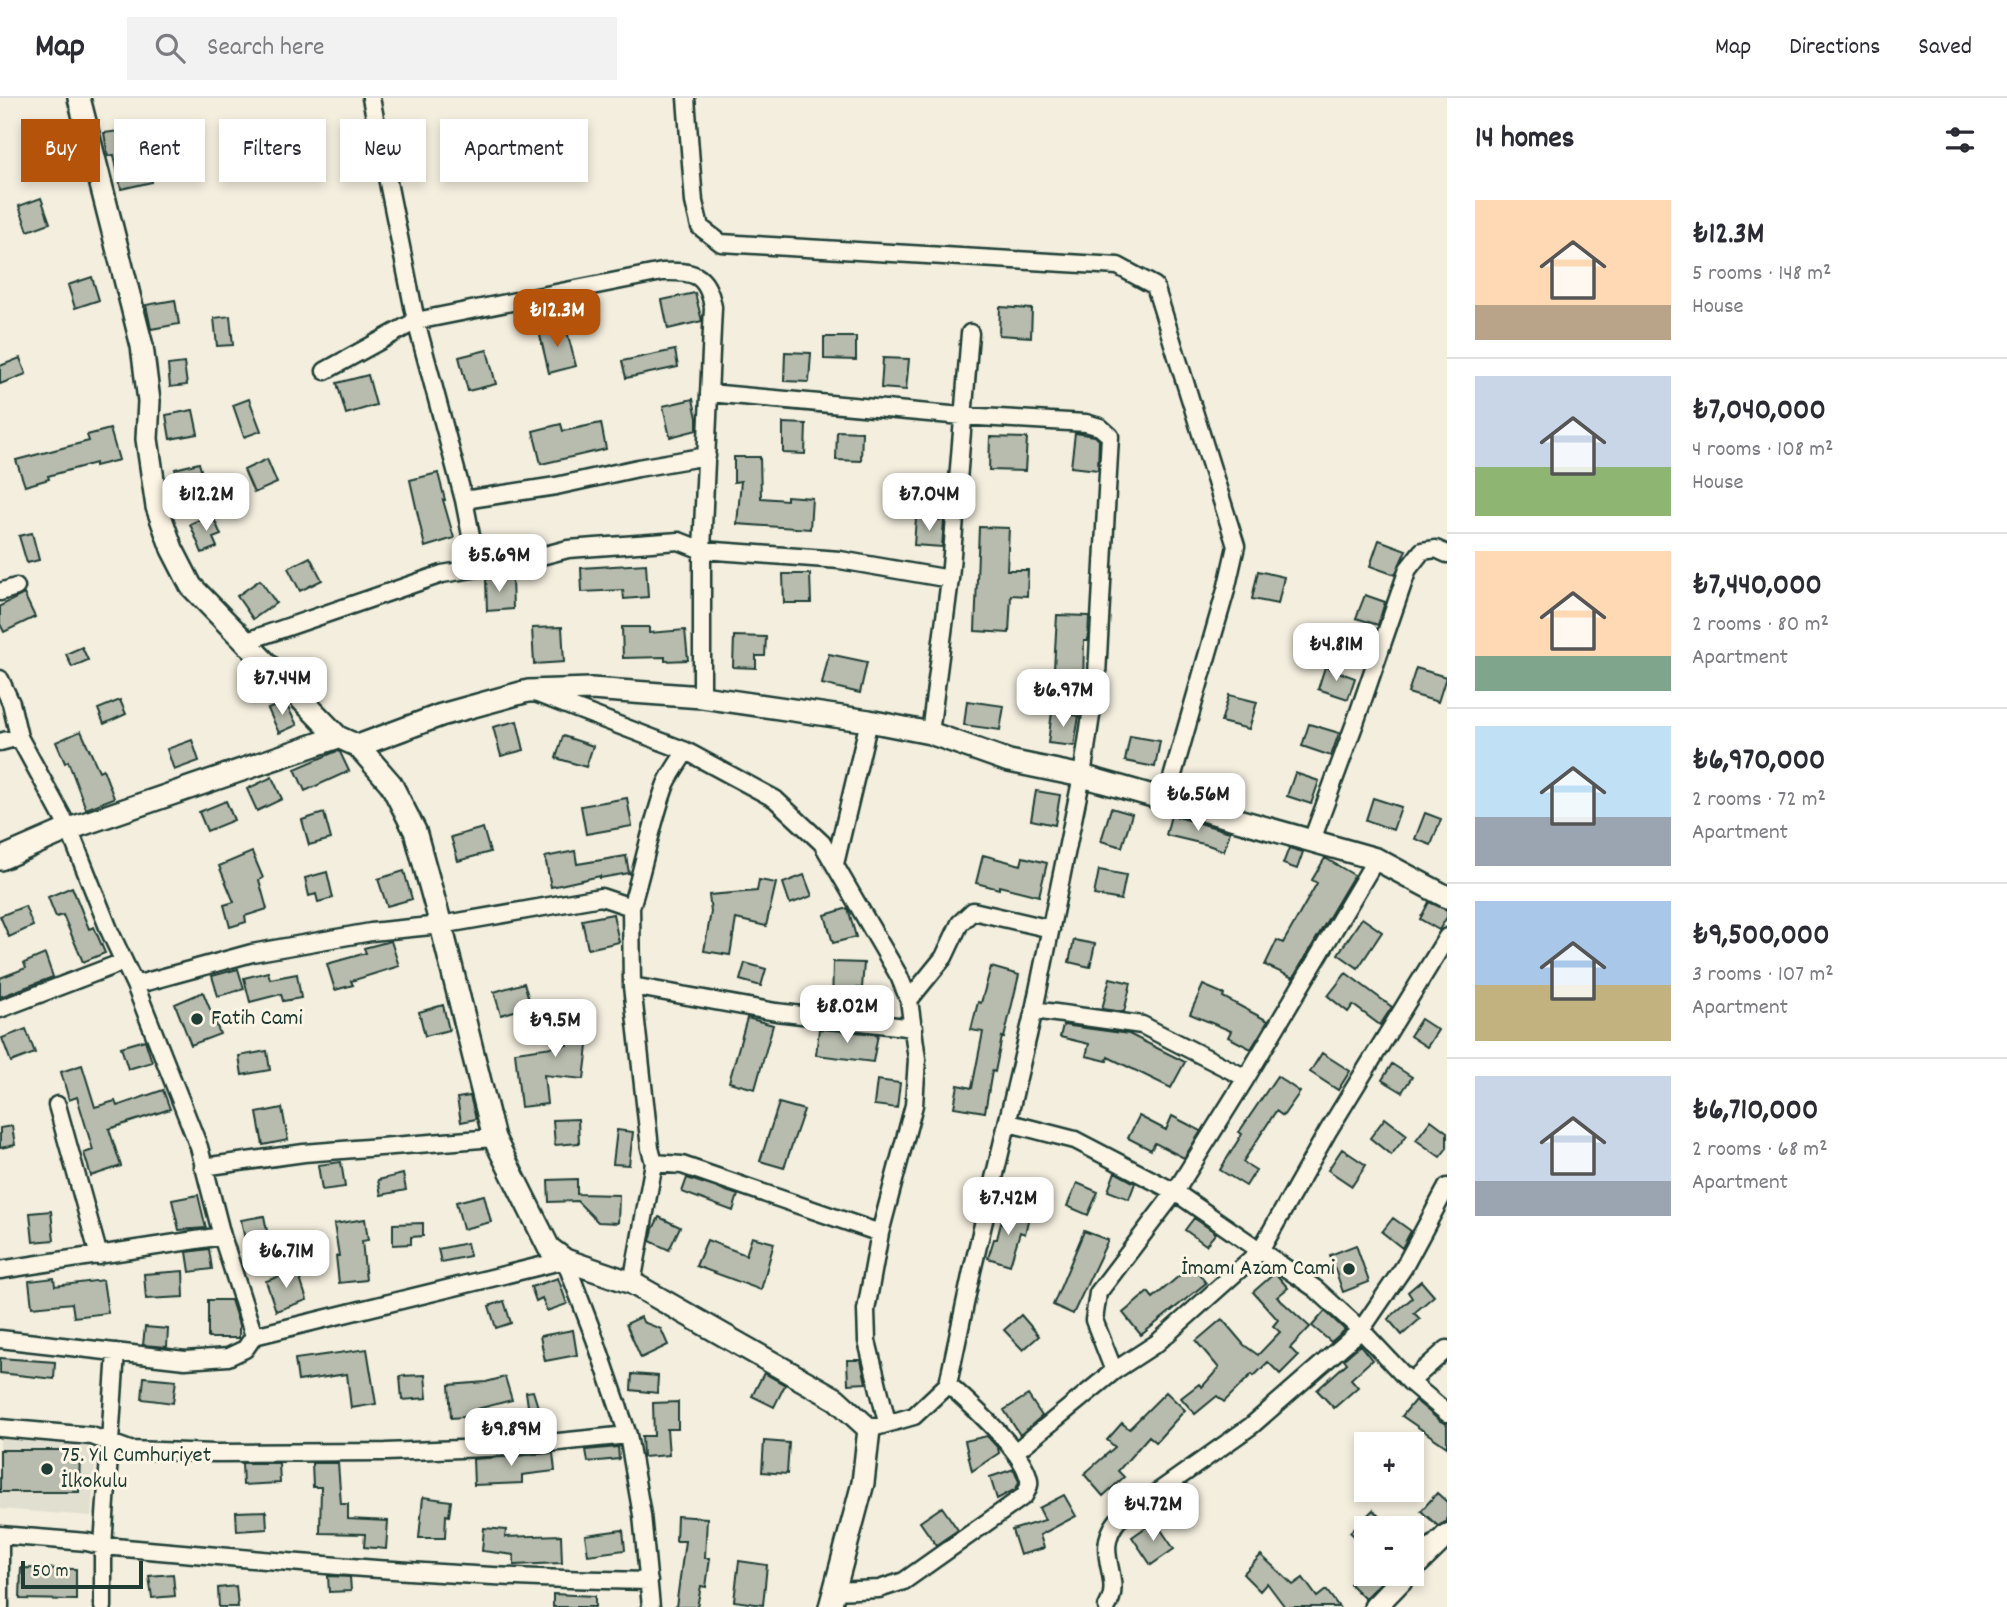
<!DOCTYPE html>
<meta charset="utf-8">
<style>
:root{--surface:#fff;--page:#f2f2f3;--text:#2b2b33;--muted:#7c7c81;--line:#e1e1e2;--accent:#b45309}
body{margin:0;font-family:Dekko,sans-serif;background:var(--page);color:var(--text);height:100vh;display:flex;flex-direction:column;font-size:26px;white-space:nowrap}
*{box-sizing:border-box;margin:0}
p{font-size:23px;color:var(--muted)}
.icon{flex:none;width:38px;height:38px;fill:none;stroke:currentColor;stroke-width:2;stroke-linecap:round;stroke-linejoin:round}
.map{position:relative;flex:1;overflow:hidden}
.side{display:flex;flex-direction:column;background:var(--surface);width:560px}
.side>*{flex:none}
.hud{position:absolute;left:21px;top:21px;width:665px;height:63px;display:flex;gap:14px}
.buttons{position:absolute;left:1354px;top:1334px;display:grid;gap:14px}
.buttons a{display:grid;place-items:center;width:70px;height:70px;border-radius:0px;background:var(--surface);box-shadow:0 4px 10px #0003;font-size:35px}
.scale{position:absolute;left:21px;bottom:18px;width:122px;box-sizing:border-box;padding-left:7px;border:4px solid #1f3d34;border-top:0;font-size:19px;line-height:24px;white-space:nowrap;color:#1f3d34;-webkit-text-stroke:5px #fcf5e5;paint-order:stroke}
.price{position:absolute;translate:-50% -60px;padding:0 16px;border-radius:14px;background:#fff;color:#222;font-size:23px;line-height:46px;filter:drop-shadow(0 2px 4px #0008)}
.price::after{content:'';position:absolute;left:50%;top:42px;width:21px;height:16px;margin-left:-10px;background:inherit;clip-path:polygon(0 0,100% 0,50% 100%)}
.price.selected{background:var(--accent);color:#fff}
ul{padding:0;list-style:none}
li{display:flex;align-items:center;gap:21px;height:175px;padding:0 28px}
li+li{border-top:2px solid var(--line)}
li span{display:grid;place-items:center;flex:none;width:196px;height:140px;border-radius:0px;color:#555}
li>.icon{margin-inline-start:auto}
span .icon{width:84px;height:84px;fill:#fffc;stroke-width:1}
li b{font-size:30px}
h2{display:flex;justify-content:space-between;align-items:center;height:84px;padding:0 28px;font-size:30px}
.tag{padding:0 24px;border-radius:0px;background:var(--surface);box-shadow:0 4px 10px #0003;font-size:24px;line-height:63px}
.tag.selected{background:var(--accent);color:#fff}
header{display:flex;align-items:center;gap:42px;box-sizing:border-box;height:98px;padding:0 35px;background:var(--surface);border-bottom:2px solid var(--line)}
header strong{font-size:33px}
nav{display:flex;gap:38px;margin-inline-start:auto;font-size:24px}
.search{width:490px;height:63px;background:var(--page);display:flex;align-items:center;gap:18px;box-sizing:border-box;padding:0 24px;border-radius:0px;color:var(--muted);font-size:26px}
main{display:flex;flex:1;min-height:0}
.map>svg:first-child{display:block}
</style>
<header>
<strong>Map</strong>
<div class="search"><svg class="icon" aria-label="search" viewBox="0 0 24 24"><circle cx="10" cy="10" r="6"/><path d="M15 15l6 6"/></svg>Search here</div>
<nav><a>Map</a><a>Directions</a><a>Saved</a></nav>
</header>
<main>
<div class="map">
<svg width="1447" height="1509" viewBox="0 0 1447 1509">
<rect width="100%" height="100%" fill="#f3eede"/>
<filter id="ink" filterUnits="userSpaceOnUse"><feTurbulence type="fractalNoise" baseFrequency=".0143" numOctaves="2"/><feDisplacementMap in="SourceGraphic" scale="14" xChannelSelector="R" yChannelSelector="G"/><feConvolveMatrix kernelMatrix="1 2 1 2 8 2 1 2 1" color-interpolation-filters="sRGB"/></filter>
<g filter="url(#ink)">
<path fill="#e1dfd0" d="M0 1324 98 1332 91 1418 0 1411Z"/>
<path fill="#b8bcae" stroke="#1f3d34" stroke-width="2" d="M133 31 138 61 147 59 152 84 121 91 114 57 108 58 104 35Z
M41 100 50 125 28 133 19 108Z
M92 179 99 202 75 210 68 187Z
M695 195 702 223 668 231 662 202Z
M175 202 179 226 151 231 146 207Z
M1000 209 1032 211 1031 239 999 237Z
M230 218 233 247 217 248 214 220Z
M565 226 576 268 549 275 539 233Z
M824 239H856V262L824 261Z
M487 252 496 286 468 293 459 259Z
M675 252 678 269 626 280 622 263Z
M785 254 811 255 809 284 784 283Z
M20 260 26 276 0 286V268Z
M883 260 909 261 906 292 881 290Z
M184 265 187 287 170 289 168 267Z
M368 277 376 307 346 316 337 285Z
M249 301 261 333 244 339 233 307Z
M693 301 697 320V332L670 339 663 308Z
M193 312 198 336 170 341 166 317Z
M601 325 606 351 541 366 533 333 561 326 563 333Z
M783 325 806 326 805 356 783 355Z
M110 331 119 362 95 368V365L48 378 49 381 25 388 16 362 89 343 87 337Z
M837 333 862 334 861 363 836 362Z
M1075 335 1095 338 1099 342 1098 372 1071 369Z
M990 339 1027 340 1025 373 989 372Z
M734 359H760L761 400 787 402V398L812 400 810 431 737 426 741 383 734 384Z
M267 361 277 385 254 395 244 372Z
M199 365 206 390 181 396 175 371Z
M438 375 445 402H443L454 440 425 449 410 382Z
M212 416 221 437 213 440 217 449 202 455 190 426Z
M916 420 944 422 942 449 914 447Z
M979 429 1009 430 1007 472H1028L1027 498 1011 497 1009 535 975 533Z
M32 435 39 462 27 465 19 438Z
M1379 442 1406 452 1395 477 1370 468Z
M310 459 322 482 300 493 288 470Z
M646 466 648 499 624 501 623 492 582 494 581 470Z
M1258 473 1284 479 1278 506 1252 501Z
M783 476H810L811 505H784Z
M512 480 513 511 487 513 486 481Z
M260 482 276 505 253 521 237 498Z
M24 496 35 519 4 534 0 526V508Z
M1365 497 1385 504 1378 527 1356 520Z
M1057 517 1089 518 1088 543H1084L1083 589H1053Z
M562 529 564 564 534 566 532 530Z
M622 529H649V535L685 532 688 562 665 563V559L623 560Z
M734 538 766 539 765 558H756V570L733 569Z
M82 549 88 562 72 569 66 556Z
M829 556 867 564 860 595 822 586Z
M1325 569 1355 580 1348 601 1318 591Z
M1416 570 1446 579 1438 604 1408 595Z
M1229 597 1257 604 1249 631 1221 624Z
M120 602 126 616 104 626 98 611Z
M967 603 1004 608 1000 632 964 627Z
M285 604 297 627 279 635 268 611Z
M1052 614 1079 618 1074 648 1048 645Z
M517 623 524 652 501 658 493 629Z
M1309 626 1339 635 1331 658 1302 648Z
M81 633 99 673 103 671 114 700 86 711 68 663 65 665 56 644Z
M563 638 593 648 586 669 556 660Z
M1130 638 1160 643 1155 669 1125 663Z
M192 642 199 663 174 672 167 651Z
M337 653 340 654 349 673 305 693 295 671Z
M1295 675 1319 683 1311 706 1287 698Z
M272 679 282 701 257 713 247 691Z
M1036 693 1060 697 1055 727 1031 722Z
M627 700 632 728 586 736 581 708Z
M1373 700 1401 709 1393 732 1366 722Z
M226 703 234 722 207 733 199 714Z
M1111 710 1132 716 1122 749 1101 743Z
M324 715 331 741 309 747 302 722Z
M1425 715 1441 721 1431 747 1415 741Z
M1171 717 1230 734 1224 753 1208 747 1166 737Z
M483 730 490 754 458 763 451 739Z
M1289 750 1303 754 1297 771 1283 766Z
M575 753 577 766 626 758 629 775 600 780V778L551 789 545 759Z
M252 754 263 780 259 782 267 811 245 818 246 824 230 829 224 807 234 804 219 768Z
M983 757 1021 767 1023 759 1047 765 1039 798 999 788V791L976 785Z
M1325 760 1354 777 1293 880 1265 867 1277 842 1283 845 1317 785 1312 782Z
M1099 772 1126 777 1121 802 1094 797Z
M404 773 412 801 387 808 378 781Z
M327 774 333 800 318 804 316 796 309 798 305 780Z
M804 777 812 798 790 806 783 785Z
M759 782 776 785 766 828 736 821 730 857 704 853 711 814 709 797 757 793Z
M72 789 89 831 94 829 105 855 83 864 63 817 56 819 48 799Z
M1429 804 1447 812V819L1439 832 1420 821Z
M25 808 33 828 9 839 0 818Z
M848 810 856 839 833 845 825 817Z
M613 816 619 844 588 851 582 822Z
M1362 820 1382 834 1358 870 1338 856Z
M1074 842 1095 846 1090 869 1069 864Z
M391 843 399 868 351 883 353 887 335 892 327 866 366 855 364 850Z
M45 856 53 879 0 899V880L26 870 24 865Z
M833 864 864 865 862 890H857L856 913 832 910Z
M745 865 766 871 761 888 740 882Z
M991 869 1019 877 1004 940 1002 939 995 974 992 973 985 1014 954 1009 958 987 972 990 983 934 971 932 978 904 981 905Z
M238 871 244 891 218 898 212 878Z
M268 874 270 881 297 876 301 900 283 903 281 896 250 904 244 880Z
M1346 875 1392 909 1380 927 1353 907 1348 914 1328 898Z
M1110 880 1131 885 1124 914 1102 911Z
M524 885 531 908 501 917 494 894Z
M1203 887 1224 896 1223 899 1268 923 1251 951 1228 939 1231 933 1190 916Z
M203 894 220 936 191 947 175 906Z
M443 907 449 932 425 938 419 914Z
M588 910 591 939 589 940 584 981 544 977 547 1006 521 1009 515 954 567 947 562 913Z
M747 920 773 927 755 991 729 984Z
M1421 921 1438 932 1427 949 1410 938Z
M1063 927 1129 936 1185 964 1171 990 1108 959 1107 963 1086 958 1089 946 1060 939Z
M26 931 35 955 11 964 2 940Z
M819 931 878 936 873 964 816 957Z
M145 942 152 964 128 971 121 949Z
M267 953 270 972 242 977 239 958Z
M1322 955 1350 973 1338 992 1310 974Z
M1392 966 1412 979 1402 994 1382 982Z
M82 967 95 1009 115 1003 117 1008 163 992 170 1011 109 1031 121 1068 91 1078 84 1055 93 1052 77 999 69 1002 61 974Z
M1277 978 1300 994 1283 1018 1276 1013 1243 1064 1256 1072 1246 1088 1220 1072 1242 1036 1239 1034Z
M877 982 900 985 897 1010 874 1007Z
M470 998 476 1021 461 1024 457 1000Z
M779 1005 804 1012 784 1070 760 1063Z
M282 1010 288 1042 263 1047 257 1015Z
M1139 1018 1166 1032 1172 1018 1201 1033 1184 1060 1155 1045 1151 1052 1128 1040Z
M1385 1020 1407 1037 1391 1057 1370 1040Z
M578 1021 579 1045 555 1047 553 1022Z
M1431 1022 1447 1034V1050L1440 1059 1416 1042Z
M12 1028 15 1047 0 1050V1030Z
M617 1032 633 1034 629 1067 613 1066Z
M1342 1051 1366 1067 1352 1088 1328 1072Z
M341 1064 345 1089 322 1092 318 1067Z
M1115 1074 1135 1085 1129 1101 1108 1093Z
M403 1076 406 1092 381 1097 378 1082Z
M687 1080 738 1097 733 1113 682 1094Z
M577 1081V1096L619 1097 618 1125 598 1124 577 1103 549 1104 548 1082Z
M1077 1085 1098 1094 1088 1117 1067 1108Z
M198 1097 206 1130 179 1132 172 1102Z
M484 1097 491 1124 463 1131 456 1104Z
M51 1113 54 1142 33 1144 30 1115Z
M1004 1113 1029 1118 1025 1136 1020 1134 1010 1167 988 1160 994 1141H997Z
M264 1118 269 1143 246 1147 241 1122Z
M659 1119 680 1129 669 1152 650 1143 653 1131Z
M1194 1120 1216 1135 1206 1147 1185 1132Z
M1393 1120 1411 1133 1402 1150 1382 1134Z
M365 1121 368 1142 362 1143 366 1182 339 1185 336 1158H339L334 1126Z
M423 1125V1138L411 1139V1146L393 1147V1126Z
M1084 1133 1108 1142 1073 1216 1053 1207Z
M752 1139 774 1145 761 1192 696 1168 707 1142 746 1157Z
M467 1145 470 1158 441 1164 438 1151Z
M1356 1147 1369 1184 1343 1194 1330 1157Z
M209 1151 212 1171 190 1174 187 1154Z
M1192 1167 1206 1185 1141 1237 1123 1215 1148 1194 1153 1200Z
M297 1172 307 1202 276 1213 266 1183Z
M183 1173 184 1199 146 1201 144 1176Z
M1275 1175 1288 1190 1277 1199 1310 1229 1290 1250 1298 1258 1280 1276 1268 1264 1254 1278 1252 1276 1224 1304 1217 1298 1195 1316 1181 1300 1199 1286 1202 1289 1219 1270 1196 1243 1222 1221 1244 1247 1258 1257 1280 1234 1273 1228 1278 1222 1253 1194Z
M54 1180 55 1188 103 1182 108 1215 74 1219 72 1205 32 1209 29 1183Z
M558 1180 567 1206 547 1213 542 1200 536 1203 531 1189Z
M1421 1183 1434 1198 1414 1215 1420 1221 1402 1237 1388 1221 1412 1200 1408 1194Z
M208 1202H231L239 1227V1240H208Z
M504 1203 511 1225 496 1230 489 1208Z
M1325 1213 1345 1232 1331 1244 1312 1228Z
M1021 1217 1039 1238 1023 1252 1004 1232Z
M641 1219 643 1224 661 1231 668 1247 641 1260 626 1226Z
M145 1229 168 1231 167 1249 143 1247Z
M573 1232 577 1257 545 1263 540 1238Z
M1360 1247 1372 1262 1351 1281 1358 1289 1334 1310 1317 1292 1347 1265 1344 1261Z
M367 1251 376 1306 351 1310 347 1276 298 1283 295 1261Z
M0 1260 55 1264 54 1281 0 1275Z
M847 1262H861L866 1285 848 1286Z
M764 1275 785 1287 774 1309 752 1298Z
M632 1276 658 1278 657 1295 631 1292Z
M425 1277 427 1300 402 1302 400 1278Z
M144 1279 176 1282 173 1305 142 1301Z
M505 1279 512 1302 477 1311V1318L451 1320 449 1287 486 1284Z
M533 1293 541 1319 549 1317 550 1334 532 1336 526 1294Z
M1166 1294 1185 1312 1156 1344 1149 1338 1118 1373 1124 1379 1103 1398 1084 1376 1115 1349 1107 1342 1122 1325 1129 1331Z
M1028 1297 1042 1318 1020 1337 1004 1312Z
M1415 1302 1440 1323 1447 1326V1349L1402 1318Z
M678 1304V1331H667L669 1357 643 1359 642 1338H654L653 1305Z
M987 1338 998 1350 999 1355 972 1373 965 1343Z
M764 1343 789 1345 787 1376 762 1374Z
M618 1349 619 1361 588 1364 586 1352Z
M0 1352H80L79 1394H0Z
M553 1355 555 1373 522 1377V1385L474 1387 473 1361Z
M242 1365H279L280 1385 243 1387Z
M312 1365H338L341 1406H348V1421L388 1423 386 1451 364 1449 365 1436 320 1435 321 1389H313Z
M1014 1371 1019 1384 1016 1391 997 1401 990 1379Z
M1437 1395 1447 1404V1423L1438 1428 1421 1413Z
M1064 1397 1076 1418 1040 1437 1044 1450 1020 1457 1012 1432 1045 1422 1039 1410Z
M423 1399 451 1403 449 1418 446 1417 445 1440H419Z
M942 1409 958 1432 936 1447 920 1424Z
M1373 1412 1390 1430H1367V1451L1350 1434Z
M266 1413 267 1431 237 1433 236 1414Z
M677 1418 707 1420 705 1460H710L706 1489 701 1488 697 1509H676L685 1443H676Z
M1155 1423 1174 1451 1151 1467 1132 1439Z
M484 1430 506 1432 505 1439 561 1437 562 1465 514 1467V1457L482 1453Z
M623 1432 625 1452 588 1457 585 1437Z
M1261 1457 1293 1487 1303 1480 1317 1499 1326 1492 1339 1509H1285L1267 1485 1260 1493 1243 1476Z
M739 1463 767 1467 763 1507 734 1503Z
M21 1470 76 1471V1502L20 1501Z
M1361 1475H1378L1384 1481 1365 1501 1350 1486Z
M173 1476 175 1498 152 1500 149 1478Z
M328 1478 350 1479 351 1493 329 1494Z
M236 1488 238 1509H219L218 1490Z
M553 1496 595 1498V1509H553Z"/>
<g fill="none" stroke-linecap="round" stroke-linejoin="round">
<defs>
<path id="minor" d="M371 0 416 223 464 402 556 388 638 370 707 358
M686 0 694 104 700 129 721 145 1118 168 1155 188 1236 448 1226 492 1166 701
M325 273 416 223 662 174C693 173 707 175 713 209L702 452V599
M709 295 962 318 1086 325 1100 329 1110 338 1097 577 1082 678 1034 912 972 1173 948 1286 914 1318 869 1331
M464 402 477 468
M0 494 16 489
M244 544 442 476 522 463 568 451 679 443 702 452 840 462 950 481
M0 581 11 605 19 639 69 731 110 834 135 887 199 1049 222 1138 254 1238
M535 595 686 653
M930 635 950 481 970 235
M0 644 19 639
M1312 742 1355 625 1408 471 1422 453 1436 451 1447 456
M835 766 869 623
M631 809 632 888 650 1050 654 1065 632 1185
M135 887 252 855 371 834 441 827 601 799 631 809C644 768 651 726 666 686 671 675 679 664 686 653L775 701 822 745 899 878 909 902 917 961 914 1007 880 1135 866 1212 867 1243 887 1324
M632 888 776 914 914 930
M909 902 944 859 960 825 973 813 1051 831
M0 911 123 864
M1034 912 1142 927 1246 980
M57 1007 99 1158
M1009 1025 1075 1042 1175 1094 1316 1191 1361 1232 1410 1284 1447 1315
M654 1065 682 1067 880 1135
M203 1069 304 1055 494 1040
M0 1172 222 1138
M0 1241 185 1262 228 1259 245 1251 254 1238 565 1162 595 1241 628 1337 642 1417 651 1509
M1114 1273 1094 1222 1098 1195 1175 1094 1246 980 1376 761
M1410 1284 1447 1251
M0 1330 92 1338 130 1352 215 1355 386 1354 509 1349 628 1337
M1015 1354 1114 1273 1157 1245 1260 1153 1328 1033 1447 839
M0 1437 87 1444 103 1448C285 1464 466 1481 649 1483
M0 1443V1509
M834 1493 879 1491 904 1483 1024 1398C1028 1391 1031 1386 1028 1378 1021 1351 969 1305 948 1286
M103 1509V1448L116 1254
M1107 1509C1125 1480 1091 1455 1118 1422L1251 1328 1361 1232 1404 1169 1447 1089"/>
<path id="tertiary" d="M79 0 142 248 149 303 147 341 157 409 172 451 191 488 338 639 358 648 391 686 415 733 441 827 494 1040 549 1150 565 1162 632 1185 836 1301 869 1331 863 1385 830 1509
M358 648 441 617 528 593 591 591 702 599 869 623 930 635 1009 663 1082 678 1376 761 1447 799
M0 761 69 731 338 639
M1412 1471 1447 1437
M1375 1509 1408 1475"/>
</defs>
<use href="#minor" stroke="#1f3d34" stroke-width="21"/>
<use href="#tertiary" stroke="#1f3d34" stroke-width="26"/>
<use href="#minor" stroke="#fcf5e5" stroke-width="16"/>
<use href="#tertiary" stroke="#fcf5e5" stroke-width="21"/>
</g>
</g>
<g fill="#1f3d34" stroke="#fcf5e5" stroke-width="2.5">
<circle cx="197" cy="921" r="7"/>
<circle cx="1349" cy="1171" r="7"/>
<circle cx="47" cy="1371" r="7"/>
</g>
<g text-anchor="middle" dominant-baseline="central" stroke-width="6" stroke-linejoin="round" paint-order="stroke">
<g font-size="23" fill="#1f3d34" stroke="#fcf5e5" text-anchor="start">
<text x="211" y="921">Fatih Cami</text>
<text x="1335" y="1171" text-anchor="end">İmamı Azam Cami</text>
<text x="61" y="1358">75. Yıl Cumhuriyet<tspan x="61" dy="26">İlkokulu</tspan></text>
</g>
</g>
</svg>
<div class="buttons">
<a>+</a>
<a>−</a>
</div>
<div class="scale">50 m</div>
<b class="price selected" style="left:557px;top:251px">₺12.3M</b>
<b class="price" style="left:206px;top:435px">₺12.2M</b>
<b class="price" style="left:929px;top:435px">₺7.04M</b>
<b class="price" style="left:499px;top:496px">₺5.69M</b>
<b class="price" style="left:1336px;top:585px">₺4.81M</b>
<b class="price" style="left:282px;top:619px">₺7.44M</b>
<b class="price" style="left:1063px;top:631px">₺6.97M</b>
<b class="price" style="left:1198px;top:735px">₺6.56M</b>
<b class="price" style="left:847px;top:947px">₺8.02M</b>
<b class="price" style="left:555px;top:961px">₺9.5M</b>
<b class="price" style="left:1008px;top:1139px">₺7.42M</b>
<b class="price" style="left:286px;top:1192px">₺6.71M</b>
<b class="price" style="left:511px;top:1370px">₺9.89M</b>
<b class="price" style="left:1153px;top:1445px">₺4.72M</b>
<div class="hud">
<a class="tag selected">Buy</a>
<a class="tag">Rent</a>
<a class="tag">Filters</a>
<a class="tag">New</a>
<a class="tag">Apartment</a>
</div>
</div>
<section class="side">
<h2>14 homes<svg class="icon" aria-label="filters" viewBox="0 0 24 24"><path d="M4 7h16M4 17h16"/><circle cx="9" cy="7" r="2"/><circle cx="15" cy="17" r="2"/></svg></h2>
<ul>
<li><span style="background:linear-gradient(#ffd9b3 75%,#b9a48a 0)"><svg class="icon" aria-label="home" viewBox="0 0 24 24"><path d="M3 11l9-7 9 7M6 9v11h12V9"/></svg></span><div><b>₺12.3M</b><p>5 rooms · 148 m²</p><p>House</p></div></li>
<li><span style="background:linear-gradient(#c9d6e8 65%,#8fb573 0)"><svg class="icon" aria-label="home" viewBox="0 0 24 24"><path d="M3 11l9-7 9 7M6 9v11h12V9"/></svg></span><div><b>₺7,040,000</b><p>4 rooms · 108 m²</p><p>House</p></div></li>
<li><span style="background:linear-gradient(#ffd9b3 75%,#7fa58c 0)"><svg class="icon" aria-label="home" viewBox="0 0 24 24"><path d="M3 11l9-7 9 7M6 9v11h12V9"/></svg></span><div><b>₺7,440,000</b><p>2 rooms · 80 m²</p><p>Apartment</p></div></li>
<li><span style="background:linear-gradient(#bfe0f5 65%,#9aa5b1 0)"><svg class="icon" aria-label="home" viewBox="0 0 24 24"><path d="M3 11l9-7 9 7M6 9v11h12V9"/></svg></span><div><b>₺6,970,000</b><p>2 rooms · 72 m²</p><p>Apartment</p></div></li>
<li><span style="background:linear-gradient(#a9c7e8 60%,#c2b280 0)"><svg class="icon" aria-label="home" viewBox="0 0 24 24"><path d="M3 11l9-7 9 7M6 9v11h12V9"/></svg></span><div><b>₺9,500,000</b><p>3 rooms · 107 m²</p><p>Apartment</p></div></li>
<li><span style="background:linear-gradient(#c9d6e8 75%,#9aa5b1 0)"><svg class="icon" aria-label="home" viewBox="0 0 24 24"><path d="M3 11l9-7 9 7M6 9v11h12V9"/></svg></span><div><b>₺6,710,000</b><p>2 rooms · 68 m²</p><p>Apartment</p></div></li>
</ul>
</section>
</main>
